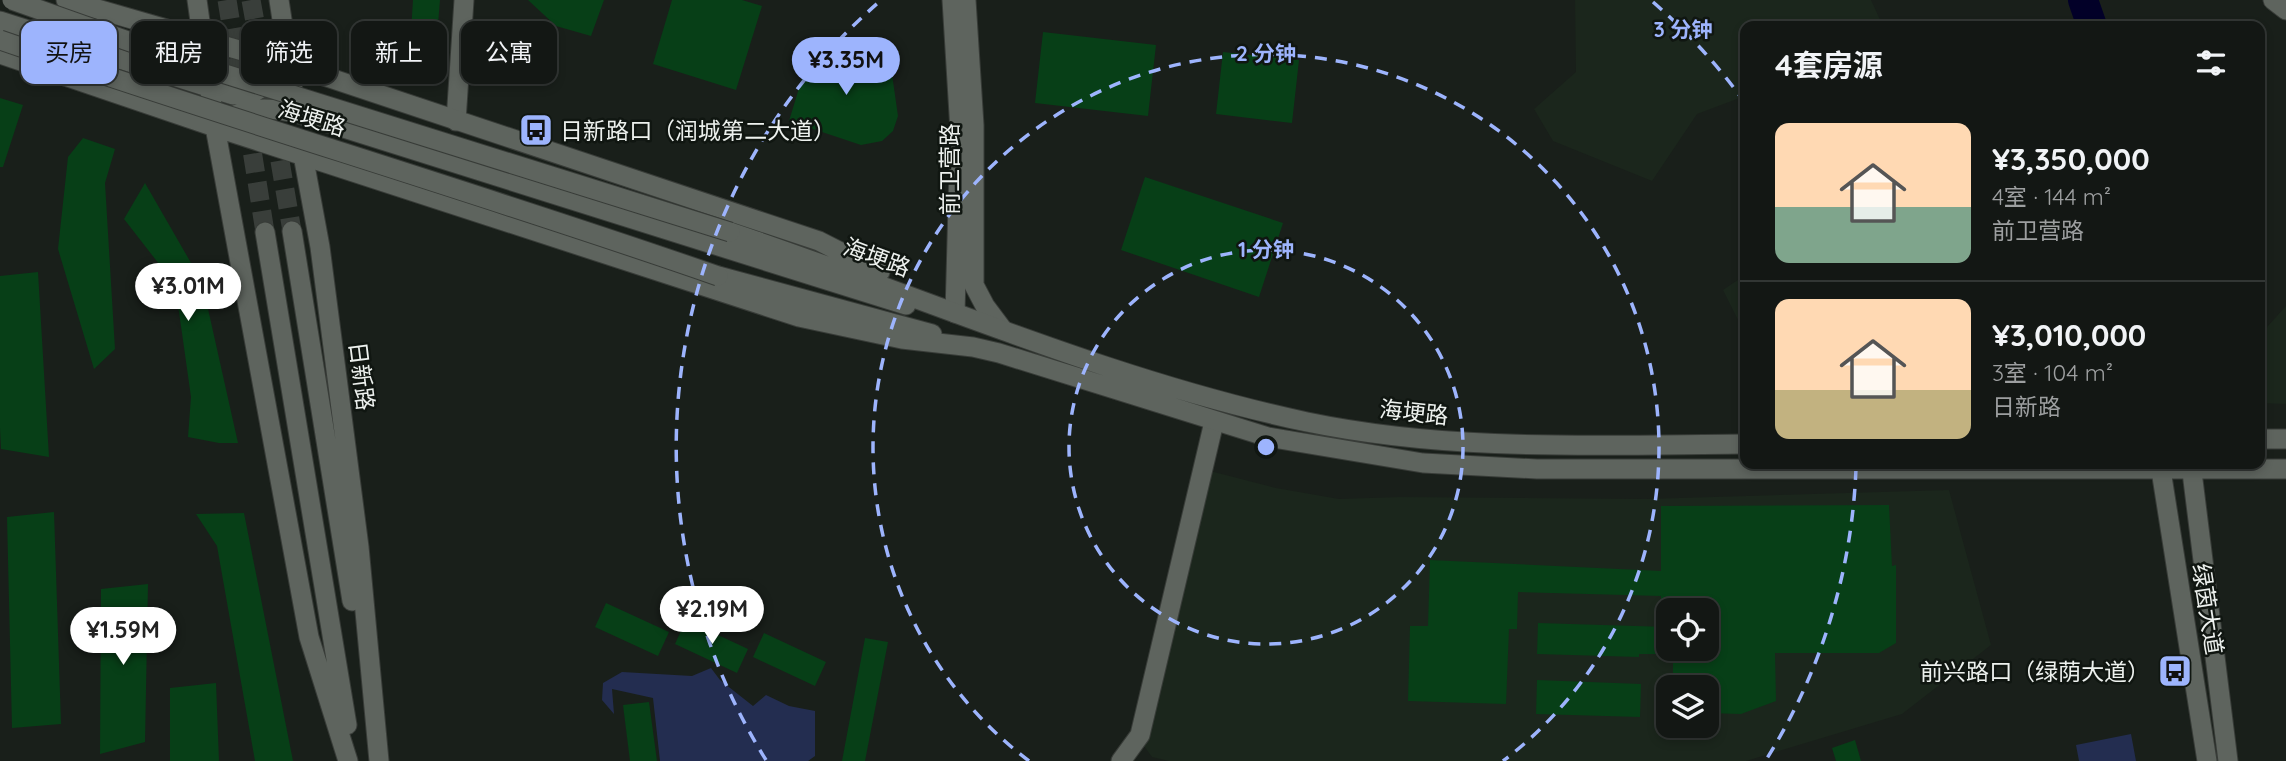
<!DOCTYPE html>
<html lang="zh">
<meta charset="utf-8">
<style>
:root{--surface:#131714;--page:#1c201d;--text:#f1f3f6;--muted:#9d9fa0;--line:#323634;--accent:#9db4fd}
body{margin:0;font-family:Quicksand,"Noto Sans SC",sans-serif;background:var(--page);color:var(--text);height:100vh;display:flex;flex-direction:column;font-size:26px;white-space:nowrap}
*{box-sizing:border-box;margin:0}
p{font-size:23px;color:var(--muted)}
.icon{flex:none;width:38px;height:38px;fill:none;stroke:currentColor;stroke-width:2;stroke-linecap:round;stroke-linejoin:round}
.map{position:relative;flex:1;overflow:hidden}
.panel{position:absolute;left:1740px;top:21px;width:525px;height:448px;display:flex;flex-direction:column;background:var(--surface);border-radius:14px;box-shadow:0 4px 10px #0003,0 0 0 2px var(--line)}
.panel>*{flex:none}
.banner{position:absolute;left:21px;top:21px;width:665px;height:63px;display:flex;gap:14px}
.fabs{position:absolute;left:1656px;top:598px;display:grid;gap:14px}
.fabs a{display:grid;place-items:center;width:63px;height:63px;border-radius:14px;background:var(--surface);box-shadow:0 4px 10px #0003,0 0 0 2px var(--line);font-size:35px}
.price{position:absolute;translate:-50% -60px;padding:0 16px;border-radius:24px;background:#fff;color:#222;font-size:23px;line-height:46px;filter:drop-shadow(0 2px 4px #0008)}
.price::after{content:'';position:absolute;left:50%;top:42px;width:21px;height:16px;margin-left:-10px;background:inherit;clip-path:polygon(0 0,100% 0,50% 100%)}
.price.current{background:var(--accent);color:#111}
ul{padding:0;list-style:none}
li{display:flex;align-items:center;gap:21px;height:175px;padding:0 35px}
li+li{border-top:2px solid var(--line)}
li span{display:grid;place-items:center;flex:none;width:196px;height:140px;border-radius:14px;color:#555}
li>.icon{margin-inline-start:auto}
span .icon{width:84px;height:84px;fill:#fffc;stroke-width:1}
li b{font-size:30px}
h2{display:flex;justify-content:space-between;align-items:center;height:84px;padding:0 35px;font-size:30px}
.chip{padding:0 24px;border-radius:14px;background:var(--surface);box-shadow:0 4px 10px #0003,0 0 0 2px var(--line);font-size:24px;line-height:63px}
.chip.current{background:var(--accent);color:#111}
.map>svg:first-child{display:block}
</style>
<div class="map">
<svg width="2286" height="761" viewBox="0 0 2286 761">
<rect width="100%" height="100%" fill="#191f1a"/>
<path fill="#1b261c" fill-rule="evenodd" d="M1575 0H1871L1883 26H1745V96L1697 114 1652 181 1553 141 1534 109 1576 72Z
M1745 275V334L1723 290Z
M2286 306V404L2259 403V336Z
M1210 471 1276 488 1339 499 1400 497 1646 499 1949 490 1991 645 1902 714 1746 761H1169L1152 757 1144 746ZM1668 611H1706V649H1668ZM1668 688H1706V726H1668Z"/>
<path fill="#232d50" d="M711 668 720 680 753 706 766 695 789 706 815 711V756L808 761H660L653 698 612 689 614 714 602 700 603 683 622 672 692 676Z
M2131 734 2136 761H2079L2076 745Z"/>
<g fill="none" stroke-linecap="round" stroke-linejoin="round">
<path stroke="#020028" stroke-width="30" d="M2083 0 2092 26"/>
</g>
<path fill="#073f17" d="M413 0H440L436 49 410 47Z
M528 0H604L591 36 556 26Z
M672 0H742L762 6 736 90 653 64Z
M1043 32 1156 45 1148 116 1035 103Z
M819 41 891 67 898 116 893 131 882 141 861 145 789 121 807 62 811 63Z
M1223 52 1299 60 1292 123 1216 114Z
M0 98 23 105 3 167H0Z
M83 138 115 149 105 183 115 349 94 369 58 249 68 157Z
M1145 177 1283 223 1259 297 1121 250Z
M145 183 202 282 238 443H219L188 437 191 397 179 312 166 273 124 219Z
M38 272 49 457 1 449 0 428V276Z
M1889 505 1892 566 1896 565V643L1879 653H1775L1776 701 1741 714 1706 713V688H1673V649H1706V611H1661V596L1518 592 1517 629H1509L1506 704 1408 701 1410 626H1428L1430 560 1661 571V506Z
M54 512 61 724 12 728 7 517Z
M244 513 293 761H255L217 546 196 514Z
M148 584 145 742 100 754 101 589Z
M606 603 669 632 658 656 595 627Z
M686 620 748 649 737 673 675 644Z
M1538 623 1668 627V654H1639V657L1537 654Z
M764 633 826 662 815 686 753 657Z
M865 638 888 642 865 761H842Z
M1537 680 1641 684 1640 717 1536 714Z
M216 683 219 761H170V688Z
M649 702 657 761H630L623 705Z
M1855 740 1861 761H1836L1832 748Z"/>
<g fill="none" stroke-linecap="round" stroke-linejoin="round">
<path stroke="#393e3a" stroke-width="19" stroke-dasharray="19 10" stroke-linecap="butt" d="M227 0 242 92
M251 0 269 99
M248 125 265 232
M275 132 292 231"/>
<defs>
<path id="minor" d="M2273 0 2286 10
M456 121 464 0
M1121 761 1140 735 1214 422"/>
<path id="tertiary" d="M952 0 960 131 955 313
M966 0 974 125V285L985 306 1003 330"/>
<path id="secondary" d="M66 0 288 64 819 241 880 272
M197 0 215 127 309 637 348 761
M279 0 296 111
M0 21 233 95 256 91 274 81
M0 54 215 127 799 317 902 339 973 347 999 353 1268 437 1423 463 1537 469H2286
M223 121C248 106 269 107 296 113L906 305
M301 144 320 247 359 547 379 761
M292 231 352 601
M265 232 347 725
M730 232C921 296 1109 380 1307 422 1451 452 1599 445 1745 444
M718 276 932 334
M2259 439H2286
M2160 464 2207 761
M2191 464 2228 761"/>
</defs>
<use href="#minor" stroke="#383c38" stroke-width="21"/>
<use href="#tertiary" stroke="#383c38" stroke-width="21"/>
<use href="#secondary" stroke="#383c38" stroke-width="21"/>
<use href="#minor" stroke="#5e645e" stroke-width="19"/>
<use href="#tertiary" stroke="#5e645e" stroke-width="19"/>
<use href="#secondary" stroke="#5e645e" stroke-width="19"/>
<defs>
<path id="secondary-bridge" d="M12 0 190 63 730 232
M0 40C238 122 480 193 718 276"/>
</defs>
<use href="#secondary-bridge" stroke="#383c38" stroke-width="21" stroke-linecap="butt"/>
<use href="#secondary-bridge" stroke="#5e645e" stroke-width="19"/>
</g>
<g fill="none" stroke="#9db4fd" stroke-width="3.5" stroke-dasharray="12 9">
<circle cx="1266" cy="447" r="197"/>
<path d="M1029 761A393 393 0 1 1 1503 761"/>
<path d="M1856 468A590 590 0 0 1 1766 760M766 760A590 590 0 0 1 879 2M1653 2A590 590 0 0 1 1743 100"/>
</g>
<defs>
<symbol id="bus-square" viewBox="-11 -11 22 22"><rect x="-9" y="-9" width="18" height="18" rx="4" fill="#9db4fd" stroke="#101611"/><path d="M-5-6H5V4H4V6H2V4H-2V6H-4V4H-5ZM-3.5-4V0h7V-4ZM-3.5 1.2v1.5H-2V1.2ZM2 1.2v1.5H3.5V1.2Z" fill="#111"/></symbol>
</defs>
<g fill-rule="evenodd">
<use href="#bus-square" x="517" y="111" width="38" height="38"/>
<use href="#bus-square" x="2156" y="652" width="38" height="38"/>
</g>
<g text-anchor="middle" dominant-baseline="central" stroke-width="5" stroke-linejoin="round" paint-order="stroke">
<g font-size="23" fill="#edf1ee" stroke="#101611">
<text transform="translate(312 118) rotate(17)">海埂路</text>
<text transform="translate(949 169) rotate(-90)">前卫营路</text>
<text transform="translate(877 257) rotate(20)">海埂路</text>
<text transform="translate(362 376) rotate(83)">日新路</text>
<text transform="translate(1414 412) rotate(6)">海埂路</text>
<text transform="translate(2208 609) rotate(81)">绿茵大道</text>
</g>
<g font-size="23" fill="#edf1ee" stroke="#101611" text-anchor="start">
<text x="560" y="130">日新路口（润城第二大道）</text>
<text x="2150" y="671" text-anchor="end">前兴路口（绿荫大道）</text>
</g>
</g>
<circle cx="1266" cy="447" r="10" fill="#9db4fd" stroke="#101611" stroke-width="3.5"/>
<g font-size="21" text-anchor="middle" font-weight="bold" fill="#9db4fd" stroke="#101611" stroke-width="5" stroke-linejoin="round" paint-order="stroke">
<text x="1683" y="37">3 分钟</text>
<text x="1266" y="61">2 分钟</text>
<text x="1266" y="257">1 分钟</text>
</g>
</svg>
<div class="fabs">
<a><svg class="icon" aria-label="locate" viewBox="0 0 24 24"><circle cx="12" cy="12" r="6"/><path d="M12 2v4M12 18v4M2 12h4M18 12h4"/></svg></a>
<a><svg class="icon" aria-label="layers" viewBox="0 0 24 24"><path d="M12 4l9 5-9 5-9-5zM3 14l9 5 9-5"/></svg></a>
</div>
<b class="price current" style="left:846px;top:97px">¥3.35M</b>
<b class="price" style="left:188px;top:323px">¥3.01M</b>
<b class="price" style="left:712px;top:646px">¥2.19M</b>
<b class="price" style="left:123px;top:667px">¥1.59M</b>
<div class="banner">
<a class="chip current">买房</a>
<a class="chip">租房</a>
<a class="chip">筛选</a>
<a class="chip">新上</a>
<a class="chip">公寓</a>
</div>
<section class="panel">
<h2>4套房源<svg class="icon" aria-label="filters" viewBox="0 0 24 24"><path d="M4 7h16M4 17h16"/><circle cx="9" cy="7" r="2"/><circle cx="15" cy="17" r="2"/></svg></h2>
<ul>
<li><span style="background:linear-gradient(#ffd9b3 60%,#7fa58c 0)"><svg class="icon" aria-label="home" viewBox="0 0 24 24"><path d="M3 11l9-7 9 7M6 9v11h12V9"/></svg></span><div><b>¥3,350,000</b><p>4室 · 144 m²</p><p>前卫营路</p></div></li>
<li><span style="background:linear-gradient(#ffd9b3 65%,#c2b280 0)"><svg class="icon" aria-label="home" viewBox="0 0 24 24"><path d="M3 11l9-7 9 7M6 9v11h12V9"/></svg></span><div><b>¥3,010,000</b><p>3室 · 104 m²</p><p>日新路</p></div></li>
</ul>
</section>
</div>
